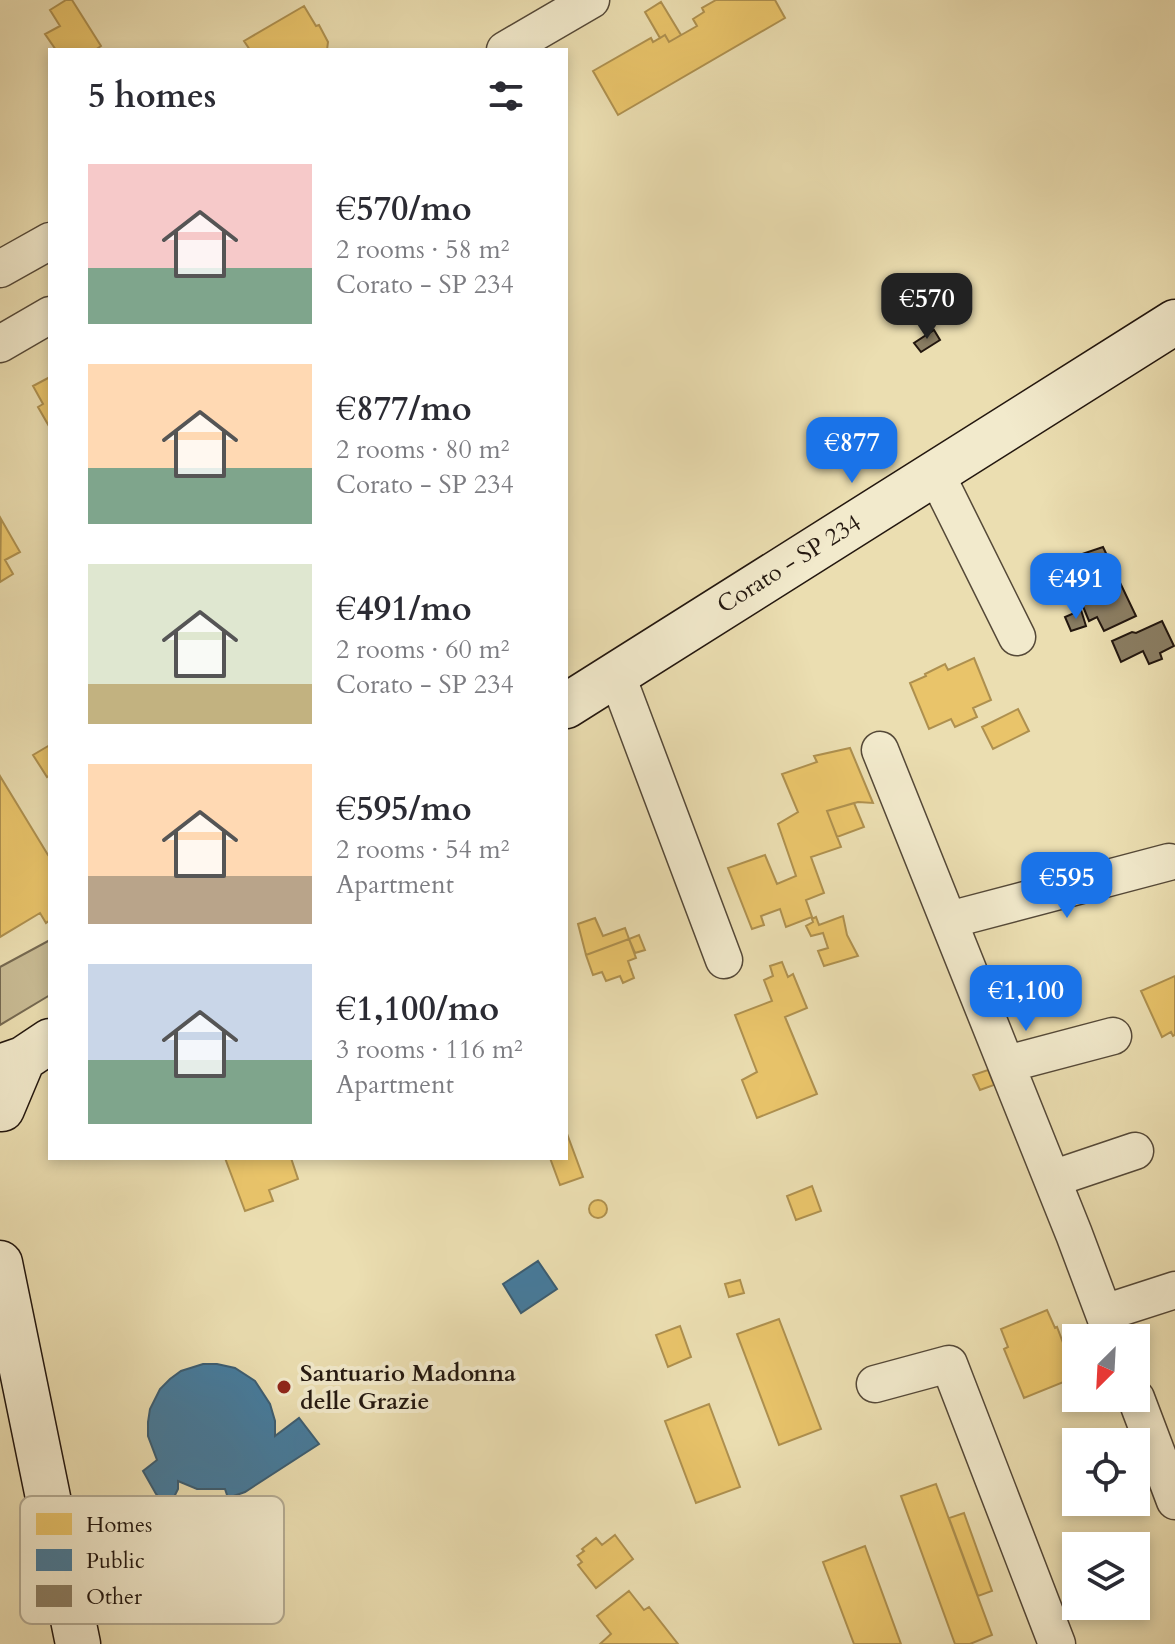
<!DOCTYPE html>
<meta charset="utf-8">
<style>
:root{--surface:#fff;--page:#f7f7f7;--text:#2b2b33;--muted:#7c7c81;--accent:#1a73e8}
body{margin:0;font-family:Cardo,serif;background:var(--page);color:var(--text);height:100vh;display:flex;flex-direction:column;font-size:30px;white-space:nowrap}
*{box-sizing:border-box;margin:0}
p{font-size:26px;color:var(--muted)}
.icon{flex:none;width:44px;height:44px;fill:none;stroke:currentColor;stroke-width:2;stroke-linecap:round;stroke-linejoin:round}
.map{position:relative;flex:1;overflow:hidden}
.side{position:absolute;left:48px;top:48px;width:520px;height:1112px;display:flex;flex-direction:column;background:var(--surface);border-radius:0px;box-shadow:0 4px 12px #0003}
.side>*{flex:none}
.needle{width:52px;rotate:204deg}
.tools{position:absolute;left:1062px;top:1324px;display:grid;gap:16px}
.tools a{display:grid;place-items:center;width:88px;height:88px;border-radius:0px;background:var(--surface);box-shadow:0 4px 12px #0003;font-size:40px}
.price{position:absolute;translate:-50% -68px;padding:0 18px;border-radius:16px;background:var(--accent);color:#fff;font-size:26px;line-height:52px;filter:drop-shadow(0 2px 4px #0008)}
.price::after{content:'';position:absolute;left:50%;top:48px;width:24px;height:18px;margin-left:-12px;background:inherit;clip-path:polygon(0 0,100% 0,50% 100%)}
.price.on{background:#222;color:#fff}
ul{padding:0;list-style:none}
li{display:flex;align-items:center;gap:24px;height:200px;padding:0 40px}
li span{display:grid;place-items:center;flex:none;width:224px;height:160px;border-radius:0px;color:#555}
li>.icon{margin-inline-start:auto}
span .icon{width:96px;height:96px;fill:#fffc;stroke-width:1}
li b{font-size:34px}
h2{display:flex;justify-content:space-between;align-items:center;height:96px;padding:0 40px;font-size:34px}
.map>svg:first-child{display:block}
</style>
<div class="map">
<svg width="1175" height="1644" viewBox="0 0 1175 1644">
<rect width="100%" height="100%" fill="#ebdeb1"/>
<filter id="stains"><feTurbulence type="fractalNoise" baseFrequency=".0025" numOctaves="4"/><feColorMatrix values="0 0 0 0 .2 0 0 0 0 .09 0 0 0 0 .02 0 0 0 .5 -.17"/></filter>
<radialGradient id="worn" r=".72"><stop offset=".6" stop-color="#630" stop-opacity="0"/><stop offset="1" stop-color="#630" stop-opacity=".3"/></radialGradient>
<path fill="#c9bc95" stroke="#766a52" stroke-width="2" d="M50 940V995L0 1025V967Z"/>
<path fill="#e9c46a" stroke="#ae904f" stroke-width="2" d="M66 0H72L101 46 95 50H56L45 34 60 26 50 10Z
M716 0H775L785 18 618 115 593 71 651 38 653 42 665 35 669 42 697 26 693 19 704 12 702 8Z
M661 2 681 35 669 42 665 35 660 38 645 12Z
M304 6 316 26 319 25 328 42 327 50H250L244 41Z
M50 377V428L38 407 43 404 33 386Z
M1 519 20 552 5 560 13 574 0 582Z
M974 658 991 700 973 708 977 717 955 727 951 719 929 729 910 683 926 676 925 674 945 664 948 670Z
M1018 709 1029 731 993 749 982 727Z
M50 745V775L47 777 33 755Z
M850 748 873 803 858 802 827 811 841 847 811 857 824 893 806 900 812 917 786 927 780 909 761 916 764 925 752 929 728 868 765 855 777 884 796 876 778 824 798 812 782 774 817 762 814 756Z
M0 776 48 855 50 854V920L46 923 40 913 0 937Z
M854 803 864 827 837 837 827 811Z
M843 916 847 935 858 956 824 966 818 951 828 948 823 933 811 936 806 926 813 922 812 919 816 917 819 925Z
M595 918 603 936 625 928 629 939 586 955 578 924Z
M639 935 645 950 635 953 629 939Z
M629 939 636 958 628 961 634 978 623 983 620 976 606 981 602 972 593 975 586 955Z
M782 962 788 977 793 974 807 1008 785 1017 817 1094 757 1118 742 1080 757 1072 735 1015 772 1001 764 980 773 976 770 966Z
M1175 976V1035L1173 1036 1171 1032 1162 1037 1141 991Z
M988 1070 994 1085 980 1090 973 1075Z
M566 1131 583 1177 560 1185 550 1158H566Z
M225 1158H291L298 1179 269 1190 273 1201 245 1211Z
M812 1186 821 1211 796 1220 787 1196Z
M589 1209a9 9 0 1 1 18 0a9 9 0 1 1-18 0Z
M740 1280 744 1293 729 1297 725 1284Z
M1047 1310 1055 1328 1057 1327 1076 1377 1024 1398 1004 1349 1008 1347 1001 1329Z
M779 1319 821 1429 779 1445 737 1334Z
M680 1326 691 1357 668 1367 656 1335Z
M709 1404 740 1487 696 1503 665 1421Z
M936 1484 992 1635 970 1644H955L901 1496Z
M964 1513 992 1591 978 1596 949 1518Z
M615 1535 633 1559 596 1588 578 1565 582 1562 577 1556 584 1551 582 1549 596 1538 602 1545Z
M865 1546 901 1644H854L823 1562Z
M629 1591 644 1610 649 1607 678 1644H600L611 1634 597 1616Z"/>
<path fill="#457b9d" stroke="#3b5d72" stroke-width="2" d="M538 1261 557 1289 521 1313 503 1284Z
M203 1364H217L235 1368 255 1381 270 1404 275 1421V1436L299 1418 319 1444 245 1492 228 1498 225 1489H197L178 1481V1489L174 1497 164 1499 160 1498 156 1494 143 1471 157 1460 148 1436V1422L150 1409 160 1389 170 1379 181 1371Z"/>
<path fill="#8b7e63" stroke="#23170f" stroke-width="2" d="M934 330 940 340 921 352 914 343Z
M1103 547 1136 616 1104 631 1097 617 1089 621 1064 560Z
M1081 610 1086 626 1071 631 1065 617Z
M1162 621 1174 646 1160 653 1162 659 1149 664 1143 651 1121 662 1112 641 1132 632 1136 633Z"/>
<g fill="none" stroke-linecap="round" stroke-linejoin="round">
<defs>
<path id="street" d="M505 50 591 0
M0 269 50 241
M0 344 50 315
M935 472 1017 637
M616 673 724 960
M880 750 1074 1234 1113 1338
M949 920 1169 862
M1007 1064 1113 1036
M1052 1179 1135 1151
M1104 1313 1175 1290
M875 1384 949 1364 1057 1644
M1136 1398 1175 1501"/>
<path id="secondary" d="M566 706 1175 322
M0 1067 23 1059 50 1041
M2 1109 23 1059
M0 1263 78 1644"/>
</defs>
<use href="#street" stroke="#554938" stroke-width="39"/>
<use href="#secondary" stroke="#23170f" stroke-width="47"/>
<use href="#street" stroke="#f2eacc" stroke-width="36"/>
<use href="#secondary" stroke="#f2eacc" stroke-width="44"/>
</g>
<circle fill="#8f2418" stroke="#f2eacc" stroke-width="3" cx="284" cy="1387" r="8"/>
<g text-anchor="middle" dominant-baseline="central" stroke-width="8" stroke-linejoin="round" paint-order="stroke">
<g font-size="24" fill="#23170f" stroke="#f2eacc">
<text transform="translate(789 564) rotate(-32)">Corato - SP 234</text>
</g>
<g font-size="24" font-weight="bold" fill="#23170f" stroke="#f2eacc" text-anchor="start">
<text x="300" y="1373">Santuario Madonna<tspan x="300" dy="28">delle Grazie</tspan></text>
</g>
</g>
<rect x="20" y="1496" width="264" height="128" rx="12" fill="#f2eacc" stroke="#b4ab93" stroke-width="2"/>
<rect x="36" y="1513" width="36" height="22" fill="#e9c46a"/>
<rect x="36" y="1549" width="36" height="22" fill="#457b9d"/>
<rect x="36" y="1585" width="36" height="22" fill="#8b7e63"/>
<g font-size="22" fill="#23170f">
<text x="86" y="1532">Homes</text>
<text x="86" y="1568">Public</text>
<text x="86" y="1604">Other</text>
</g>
<rect width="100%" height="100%" filter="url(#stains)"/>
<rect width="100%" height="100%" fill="url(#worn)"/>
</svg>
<div class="tools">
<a><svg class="needle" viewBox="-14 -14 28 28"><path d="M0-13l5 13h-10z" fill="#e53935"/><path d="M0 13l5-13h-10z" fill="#7c7c81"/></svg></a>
<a><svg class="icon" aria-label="locate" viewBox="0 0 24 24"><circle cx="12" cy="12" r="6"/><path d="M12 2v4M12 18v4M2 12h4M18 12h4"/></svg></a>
<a><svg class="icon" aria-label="layers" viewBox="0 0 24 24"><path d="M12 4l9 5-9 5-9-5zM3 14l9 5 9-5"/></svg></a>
</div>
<b class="price on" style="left:927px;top:341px">€570</b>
<b class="price" style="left:852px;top:485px">€877</b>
<b class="price" style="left:1076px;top:621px">€491</b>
<b class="price" style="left:1067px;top:920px">€595</b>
<b class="price" style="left:1026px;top:1033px">€1,100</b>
<section class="side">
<h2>5 homes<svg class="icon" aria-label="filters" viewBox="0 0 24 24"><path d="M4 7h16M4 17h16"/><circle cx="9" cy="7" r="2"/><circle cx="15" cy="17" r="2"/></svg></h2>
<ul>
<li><span style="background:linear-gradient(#f6c9c9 65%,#7fa58c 0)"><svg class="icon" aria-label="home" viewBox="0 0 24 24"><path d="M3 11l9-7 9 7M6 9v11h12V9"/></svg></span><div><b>€570/mo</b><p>2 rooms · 58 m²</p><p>Corato - SP 234</p></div></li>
<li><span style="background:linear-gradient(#ffd9b3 65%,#7fa58c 0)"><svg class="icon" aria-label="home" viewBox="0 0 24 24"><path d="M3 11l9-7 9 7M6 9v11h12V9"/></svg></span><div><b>€877/mo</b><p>2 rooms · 80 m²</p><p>Corato - SP 234</p></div></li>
<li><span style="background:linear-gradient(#dfe7d0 75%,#c2b280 0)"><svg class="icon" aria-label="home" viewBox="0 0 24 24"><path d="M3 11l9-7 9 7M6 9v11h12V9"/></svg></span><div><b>€491/mo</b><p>2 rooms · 60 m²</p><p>Corato - SP 234</p></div></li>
<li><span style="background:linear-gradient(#ffd9b3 70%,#b9a48a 0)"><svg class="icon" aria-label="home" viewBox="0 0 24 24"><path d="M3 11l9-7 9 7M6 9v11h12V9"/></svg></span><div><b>€595/mo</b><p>2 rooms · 54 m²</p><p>Apartment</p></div></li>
<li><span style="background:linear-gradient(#c9d6e8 60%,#7fa58c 0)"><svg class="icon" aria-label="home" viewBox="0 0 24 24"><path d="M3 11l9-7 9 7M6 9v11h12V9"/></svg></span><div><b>€1,100/mo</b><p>3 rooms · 116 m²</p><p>Apartment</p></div></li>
</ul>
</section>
</div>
